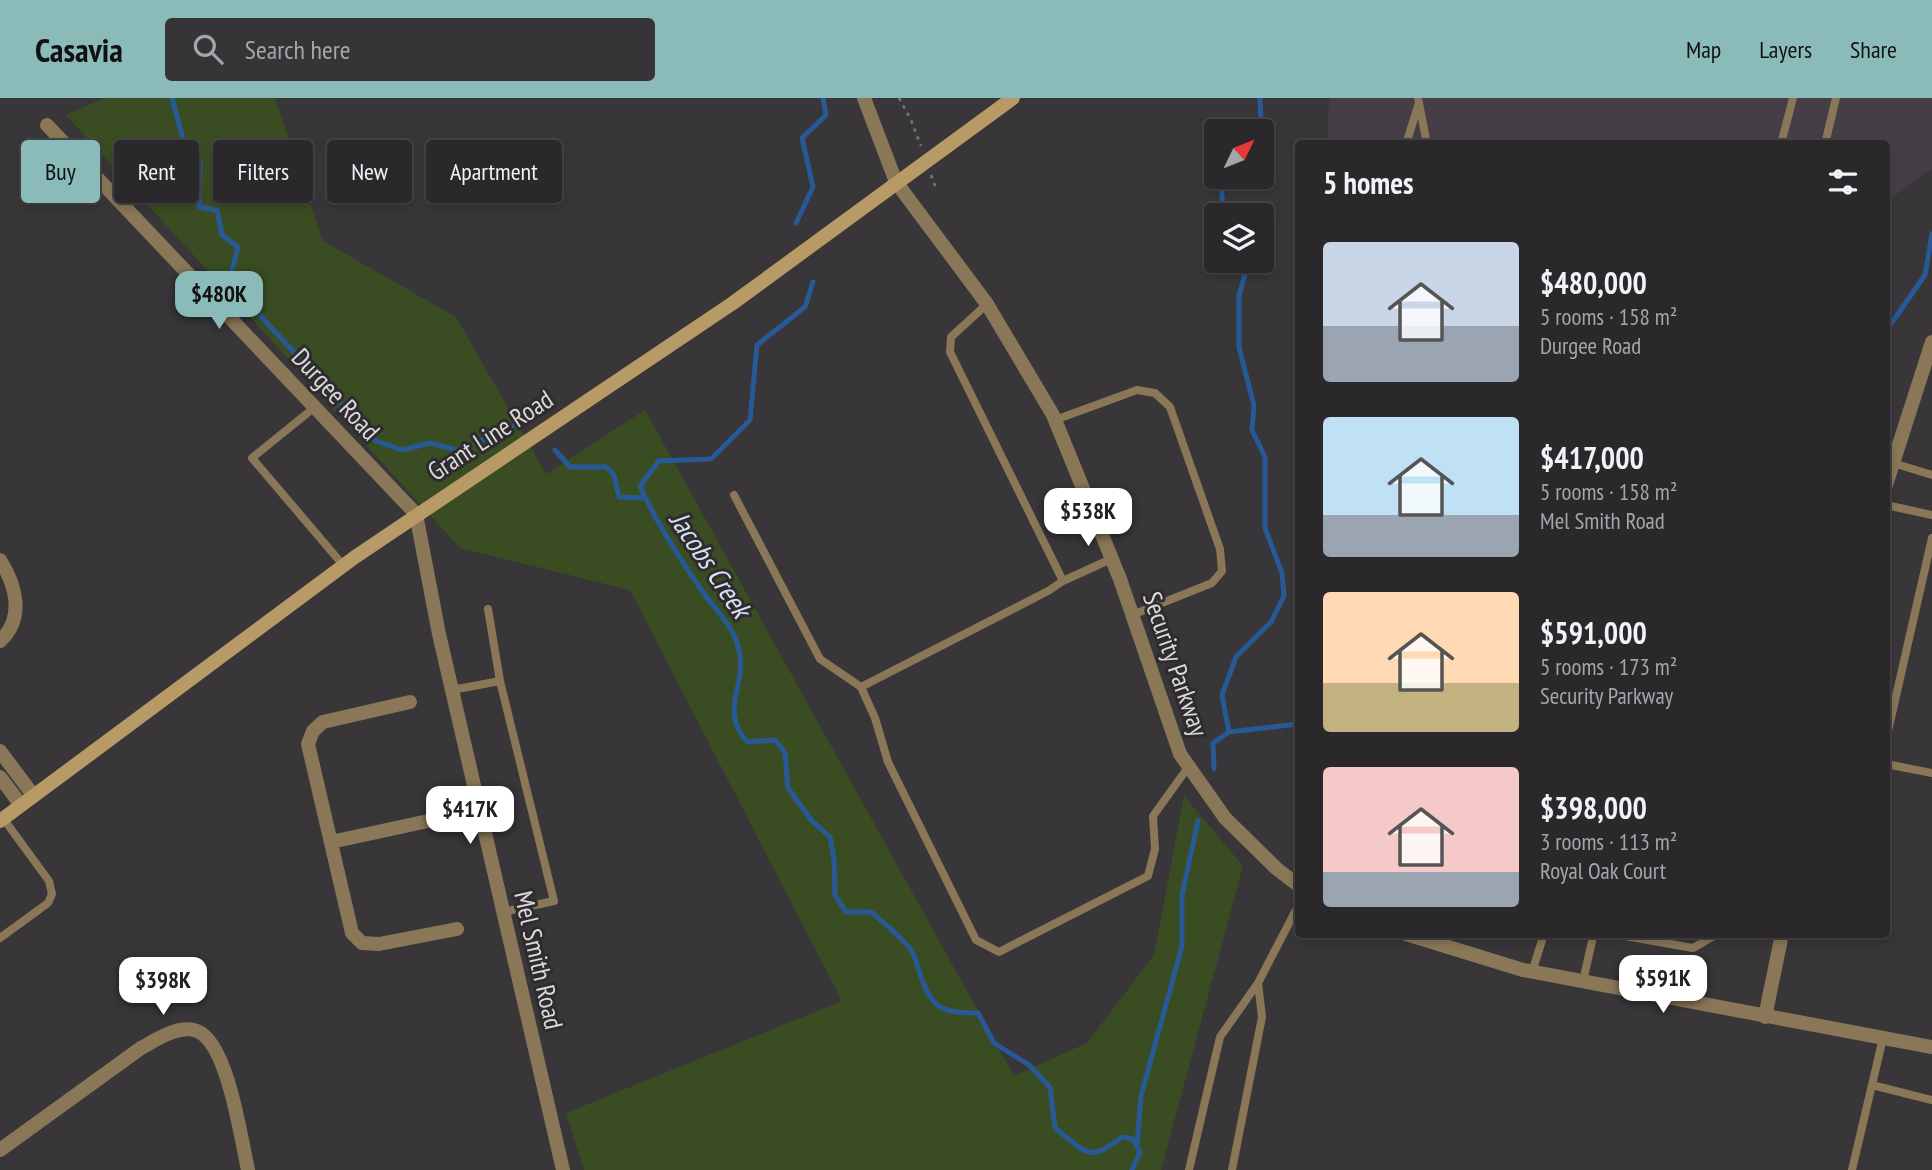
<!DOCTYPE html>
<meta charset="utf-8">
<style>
:root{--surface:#2a282b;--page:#363437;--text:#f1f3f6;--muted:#a5a6a9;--line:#464447;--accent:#8bbbb9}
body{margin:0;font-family:"PT Sans Narrow",sans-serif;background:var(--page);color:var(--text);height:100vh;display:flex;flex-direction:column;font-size:26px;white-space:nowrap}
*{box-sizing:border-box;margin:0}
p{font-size:23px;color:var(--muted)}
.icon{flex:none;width:38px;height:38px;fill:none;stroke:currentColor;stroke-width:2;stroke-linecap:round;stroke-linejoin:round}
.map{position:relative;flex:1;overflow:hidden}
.side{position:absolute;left:1295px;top:42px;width:595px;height:798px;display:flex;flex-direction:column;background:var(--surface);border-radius:7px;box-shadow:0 4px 10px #0003,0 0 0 2px var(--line)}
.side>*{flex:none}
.hud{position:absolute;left:21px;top:42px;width:665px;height:63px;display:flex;gap:14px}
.needle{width:46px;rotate:47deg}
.tools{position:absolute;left:1204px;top:21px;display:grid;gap:14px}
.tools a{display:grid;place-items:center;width:70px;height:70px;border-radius:7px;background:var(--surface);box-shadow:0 4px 10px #0003,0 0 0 2px var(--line);font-size:35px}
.price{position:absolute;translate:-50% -60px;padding:0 16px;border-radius:14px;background:#fff;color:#222;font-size:23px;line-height:46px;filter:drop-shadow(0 2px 4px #0008)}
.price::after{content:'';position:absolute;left:50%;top:42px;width:21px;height:16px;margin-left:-10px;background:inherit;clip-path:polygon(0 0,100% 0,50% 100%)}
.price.selected{background:var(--accent);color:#111}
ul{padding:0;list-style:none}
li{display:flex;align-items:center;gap:21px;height:175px;padding:0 28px}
li span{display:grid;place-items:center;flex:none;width:196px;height:140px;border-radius:7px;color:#555}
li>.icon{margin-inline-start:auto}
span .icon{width:84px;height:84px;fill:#fffc;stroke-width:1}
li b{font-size:30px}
h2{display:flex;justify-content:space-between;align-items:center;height:84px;padding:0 28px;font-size:30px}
.chip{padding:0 24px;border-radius:7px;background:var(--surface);box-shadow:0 4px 10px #0003,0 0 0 2px var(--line);font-size:24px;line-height:63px}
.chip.selected{background:var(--accent);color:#111}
header{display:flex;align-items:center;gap:42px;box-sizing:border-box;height:98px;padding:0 35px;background:var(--accent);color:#111}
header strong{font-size:33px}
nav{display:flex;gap:38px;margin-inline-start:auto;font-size:24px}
.search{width:490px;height:63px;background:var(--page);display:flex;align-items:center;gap:18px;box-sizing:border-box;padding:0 24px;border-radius:7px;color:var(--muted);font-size:26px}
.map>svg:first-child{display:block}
</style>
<header>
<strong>Casavia</strong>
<div class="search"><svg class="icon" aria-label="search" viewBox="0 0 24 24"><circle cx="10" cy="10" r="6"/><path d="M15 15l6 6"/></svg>Search here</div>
<nav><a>Map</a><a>Layers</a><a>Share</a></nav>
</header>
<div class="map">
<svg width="1932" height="1072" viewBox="0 0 1932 1072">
<rect width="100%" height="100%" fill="#383639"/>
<path fill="#453e46" d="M1329 0H1932V70L1887 103 1886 46H1327Z"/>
<path fill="#3a4d22" d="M105 0H275L323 143 456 219 546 376 645 312 1014 978 1087 945 1154 857 1184 698 1243 768 1161 1072H584L566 1015 842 903 630 492 460 450 66 17Z"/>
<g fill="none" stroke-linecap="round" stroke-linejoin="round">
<path stroke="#275997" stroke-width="5" d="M172 0 183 41 200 64 199 109 217 112 222 137 238 149 229 184 376 343 402 352 430 345 457 352
M1257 33 1261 26 1260 0
M1227 79 1221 87 1223 108 1229 117
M796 125 813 89 802 40 826 17 823 0
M813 184 805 209 757 247 750 322 711 361 659 363 640 388C657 426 679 460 703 494 715 512 732 526 738 548 750 586 717 609 747 644L775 642 785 655 788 690 812 723 830 739 834 761 835 797 846 814H871C885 826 900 837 911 852 915 858 917 866 919 873 931 910 940 915 978 915L994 945 1029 967 1050 989 1055 1030C1086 1054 1089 1066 1122 1039L1133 1041 1140 1054 1132 1072
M1886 233 1925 177 1932 136
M475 345 515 327
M555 352 570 369H606L614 377 619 399 645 400
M1229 634 1222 597 1236 559 1271 524 1284 498 1282 475 1265 430V359L1252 332 1254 308 1239 249V197L1249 163
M1214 671 1213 645 1229 634 1298 626
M1137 1047 1141 998 1182 848V797L1198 723"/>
<path stroke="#757375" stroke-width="2.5" stroke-dasharray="3.5 5" stroke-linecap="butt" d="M899 0 911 22 921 48
M931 77 937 93"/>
<path stroke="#897757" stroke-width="8" d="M1418 0 1427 46
M1406 46 1418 8
M1781 46 1793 0
M1825 46 1836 0
M987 206 951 239 950 254 1063 483 1048 493 861 589 875 620 888 664 976 842 999 854 1148 778 1155 751 1153 718 1189 668
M315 309 252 360 343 467
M1055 322 1137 292 1155 295 1170 309 1220 451 1222 473 1212 485 1132 517
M1893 365 1932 377
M734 397 820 561 861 589
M1886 407 1932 417
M1063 483 1111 461
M488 511 500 583 554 803 503 814
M452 592 500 583
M1886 642 1932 440
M1886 666 1932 675
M1614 836 1693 850 1717 836
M0 840 48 805 52 796 49 783 3 720
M1532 874 1544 836
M1583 883 1593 839 1596 836
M1872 987 1932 1002
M1189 1072 1220 939 1258 885 1298 808
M1232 1072 1262 919 1258 885
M1852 1072 1883 940"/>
<path stroke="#897757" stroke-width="14" d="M864 0 896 84 987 206 1053 317 1120 481 1180 656 1225 720 1277 771 1298 787
M47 27 416 416 439 536 563 1072
M1886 387 1932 244
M0 462C16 487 25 520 0 543
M410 604 323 624 313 633 308 646 352 835 362 845 379 846 457 831
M0 653 33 697
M0 679 21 707
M331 744 479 712
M1406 836 1523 872 1932 949
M1765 919 1782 836
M0 1052 141 950C156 942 179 926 197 933 228 945 241 1041 248 1072"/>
<path stroke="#b89a66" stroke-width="14" d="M0 723 355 459 733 205 1013 0"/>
</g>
<g text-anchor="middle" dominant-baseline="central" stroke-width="6" stroke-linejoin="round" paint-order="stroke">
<g font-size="26" fill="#dbd9db" stroke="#2e2c2f">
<text transform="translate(336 296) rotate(47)">Durgee Road</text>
<text transform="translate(490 337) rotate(-33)">Grant Line Road</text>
<text transform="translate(1176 566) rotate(71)">Security Parkway</text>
<text transform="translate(539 862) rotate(77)">Mel Smith Road</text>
</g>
<g font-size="28" font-style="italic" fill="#d6e3f5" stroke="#2e2c2f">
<text transform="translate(711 466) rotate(56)">Jacobs Creek</text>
</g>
</g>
</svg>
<div class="tools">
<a><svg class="needle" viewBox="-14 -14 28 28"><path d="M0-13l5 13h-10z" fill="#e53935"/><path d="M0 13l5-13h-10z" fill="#a5a6a9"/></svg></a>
<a><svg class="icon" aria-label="layers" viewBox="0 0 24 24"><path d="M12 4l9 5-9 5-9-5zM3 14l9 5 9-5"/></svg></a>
</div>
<b class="price selected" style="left:219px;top:233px">$480K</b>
<b class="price" style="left:1088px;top:450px">$538K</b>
<b class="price" style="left:470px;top:748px">$417K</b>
<b class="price" style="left:1663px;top:917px">$591K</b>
<b class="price" style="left:163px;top:919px">$398K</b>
<div class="hud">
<a class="chip selected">Buy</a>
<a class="chip">Rent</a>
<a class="chip">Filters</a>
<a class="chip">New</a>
<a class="chip">Apartment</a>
</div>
<section class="side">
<h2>5 homes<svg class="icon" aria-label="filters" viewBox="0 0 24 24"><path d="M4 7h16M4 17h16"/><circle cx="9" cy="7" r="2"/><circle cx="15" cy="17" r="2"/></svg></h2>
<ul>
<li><span style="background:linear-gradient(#c9d6e8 60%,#9aa5b1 0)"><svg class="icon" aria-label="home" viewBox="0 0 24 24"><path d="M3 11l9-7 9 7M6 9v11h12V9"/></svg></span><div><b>$480,000</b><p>5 rooms · 158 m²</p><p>Durgee Road</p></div></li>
<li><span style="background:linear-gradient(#bfe0f5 70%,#9aa5b1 0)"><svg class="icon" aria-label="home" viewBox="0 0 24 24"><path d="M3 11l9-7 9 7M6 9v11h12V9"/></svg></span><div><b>$417,000</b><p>5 rooms · 158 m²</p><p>Mel Smith Road</p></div></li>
<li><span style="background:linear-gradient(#ffd9b3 65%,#c2b280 0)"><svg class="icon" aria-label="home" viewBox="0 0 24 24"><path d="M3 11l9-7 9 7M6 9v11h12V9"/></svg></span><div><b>$591,000</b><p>5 rooms · 173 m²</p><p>Security Parkway</p></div></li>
<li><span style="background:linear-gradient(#f6c9c9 75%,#9aa5b1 0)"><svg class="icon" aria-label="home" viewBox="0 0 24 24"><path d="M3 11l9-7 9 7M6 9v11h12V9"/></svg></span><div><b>$398,000</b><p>3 rooms · 113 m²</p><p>Royal Oak Court</p></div></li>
</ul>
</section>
</div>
